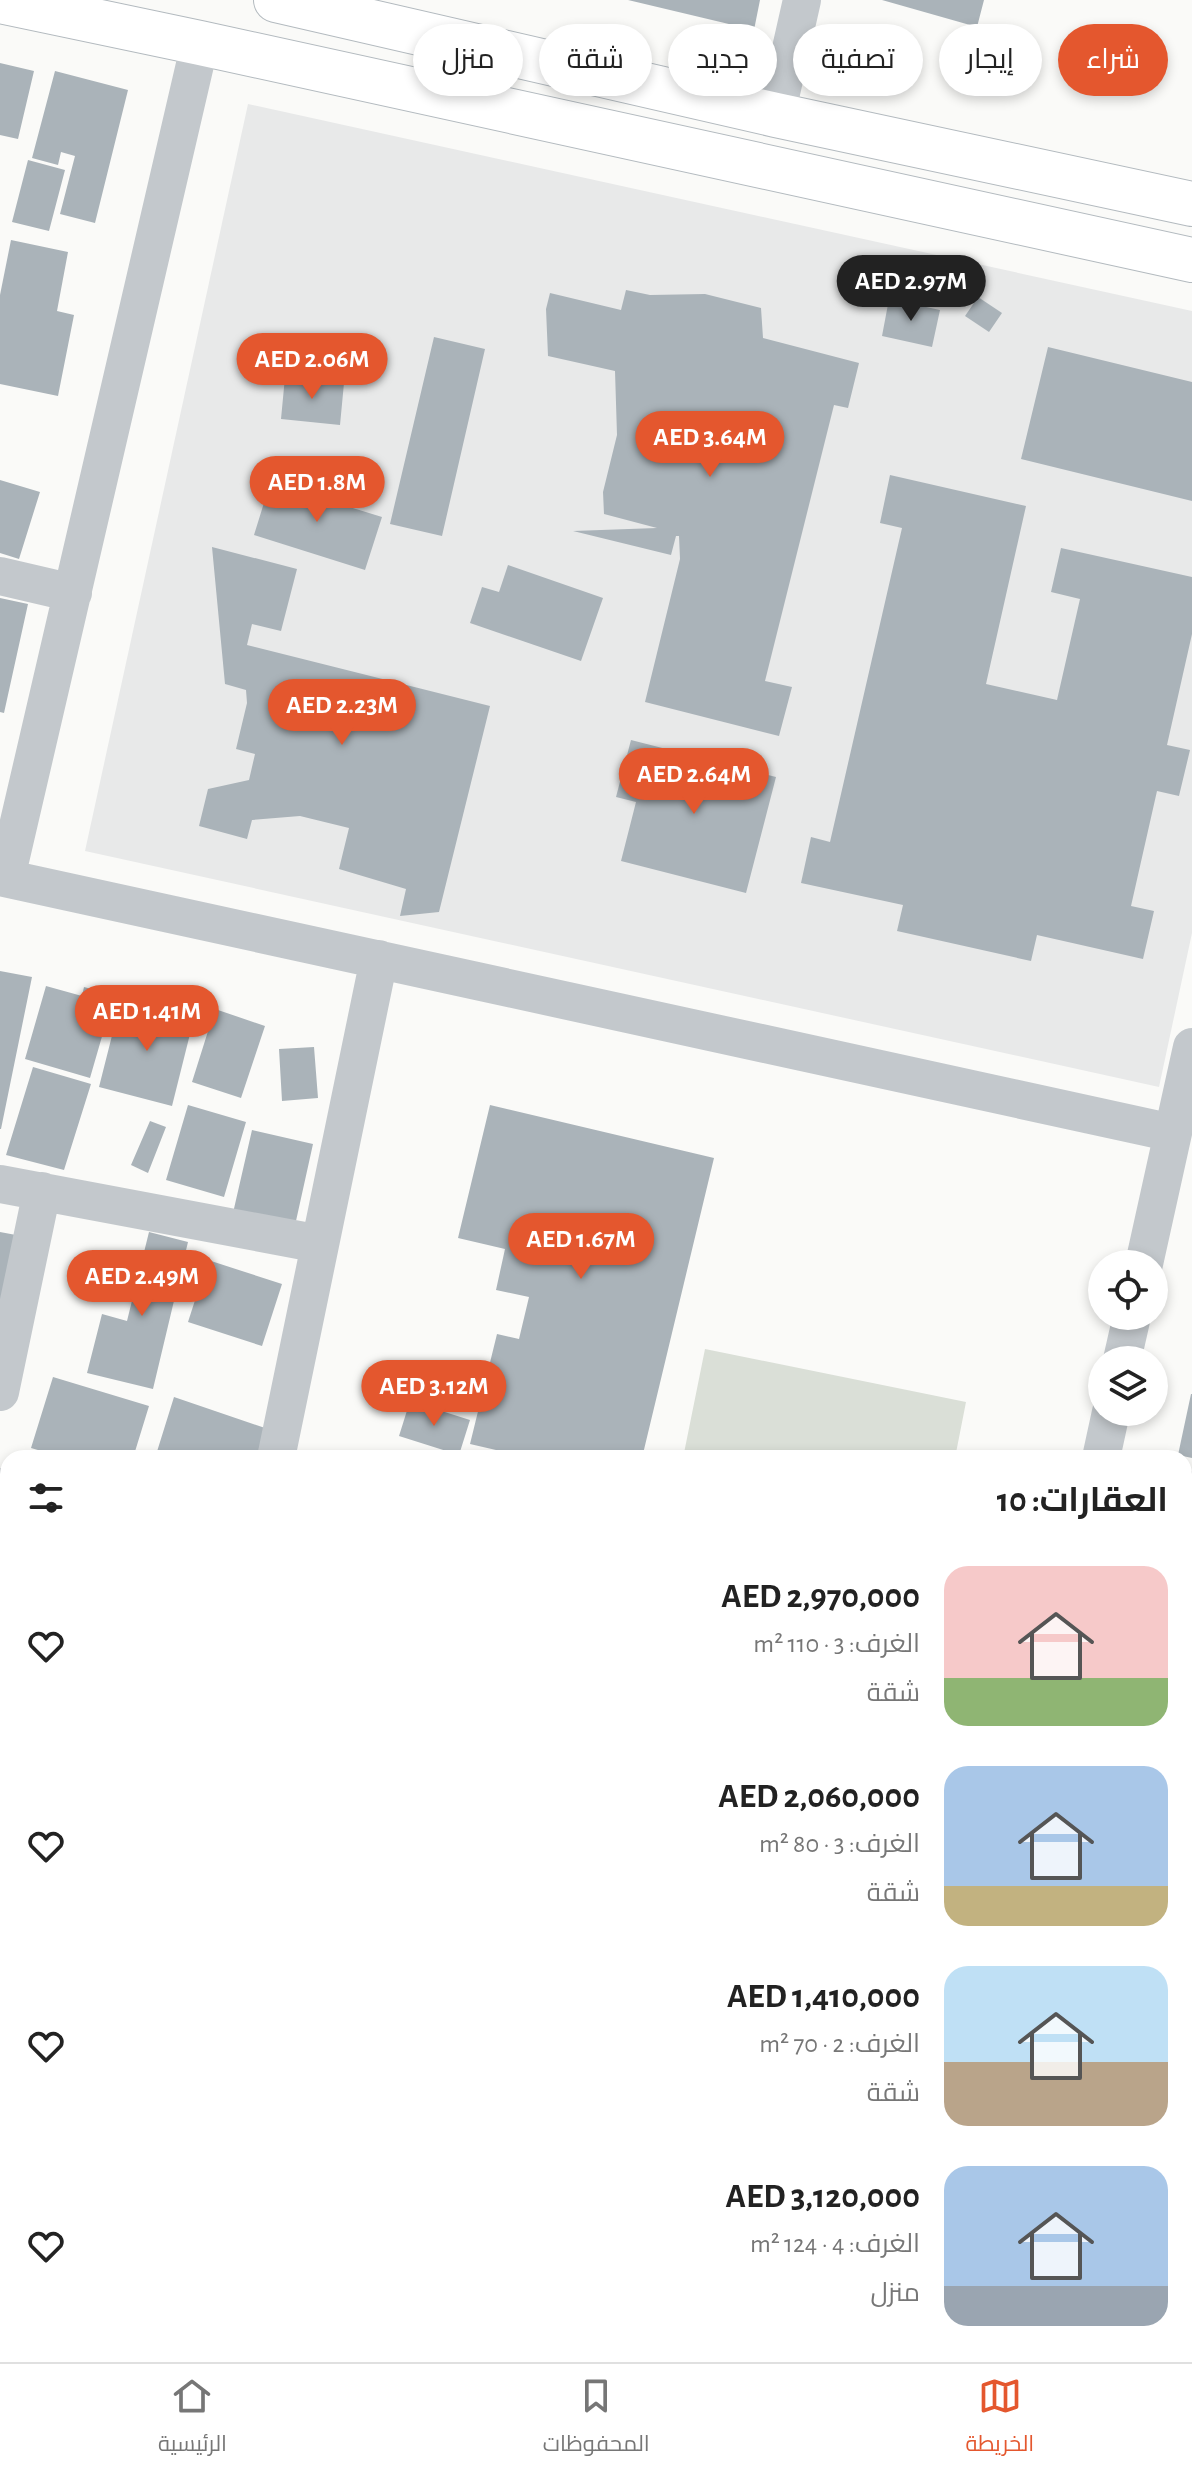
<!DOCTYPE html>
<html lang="ar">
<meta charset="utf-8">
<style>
:root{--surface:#fff;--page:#f6f6f6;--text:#222;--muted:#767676;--line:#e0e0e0;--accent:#e4572e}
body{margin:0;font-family:"Alegreya Sans",Cairo,sans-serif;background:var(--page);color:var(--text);direction:rtl;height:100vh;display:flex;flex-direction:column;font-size:30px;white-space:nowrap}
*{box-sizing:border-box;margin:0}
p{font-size:26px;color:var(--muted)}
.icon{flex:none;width:44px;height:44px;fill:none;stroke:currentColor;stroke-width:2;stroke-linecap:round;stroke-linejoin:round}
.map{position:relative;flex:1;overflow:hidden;direction:ltr}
.sheet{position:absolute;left:0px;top:1450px;width:1192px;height:912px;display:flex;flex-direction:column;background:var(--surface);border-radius:24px 24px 0 0;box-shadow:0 4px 12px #0003;direction:rtl}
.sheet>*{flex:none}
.hud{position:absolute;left:24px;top:24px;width:1144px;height:72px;direction:rtl;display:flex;gap:16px}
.buttons{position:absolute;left:1088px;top:1250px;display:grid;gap:16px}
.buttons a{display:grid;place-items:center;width:80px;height:80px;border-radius:50%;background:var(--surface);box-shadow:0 4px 12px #0003;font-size:40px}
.price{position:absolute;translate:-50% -68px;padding:0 18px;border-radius:28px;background:var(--accent);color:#fff;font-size:26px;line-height:52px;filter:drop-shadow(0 2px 4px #0008)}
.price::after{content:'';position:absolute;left:50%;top:48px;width:24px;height:18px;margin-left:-12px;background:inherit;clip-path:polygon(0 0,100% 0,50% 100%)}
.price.current{background:#222;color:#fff}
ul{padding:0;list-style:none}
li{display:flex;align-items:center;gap:24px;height:200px;padding:0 24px}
li span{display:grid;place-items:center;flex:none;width:224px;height:160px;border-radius:24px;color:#555}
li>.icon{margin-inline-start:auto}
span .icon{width:96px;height:96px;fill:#fffc;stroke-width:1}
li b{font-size:34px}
h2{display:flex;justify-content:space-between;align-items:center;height:96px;padding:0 24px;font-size:34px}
.tag{padding:0 28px;border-radius:36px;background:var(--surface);box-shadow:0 4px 12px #0003;font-size:28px;line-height:72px}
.tag.current{background:var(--accent);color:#fff}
.tab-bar{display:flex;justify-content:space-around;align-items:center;height:112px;border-top:2px solid var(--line);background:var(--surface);font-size:22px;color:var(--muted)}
.tab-bar a{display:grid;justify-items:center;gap:4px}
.tab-bar .current{color:var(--accent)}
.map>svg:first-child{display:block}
</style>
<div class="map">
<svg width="1192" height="2362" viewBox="0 0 1192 2362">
<rect width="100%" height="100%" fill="#fafaf8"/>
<path fill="#e8e9e9" d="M248 104 1192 311V933L1159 1087 85 851Z"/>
<path fill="#dadfd7" d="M705 1349 966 1402 955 1458H683Z
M6 1537 8 1538V1873L0 1871V1565Z"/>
<path fill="#aab3b9" d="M628 0H760L754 30Z
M882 0H984L977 27Z
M0 63 34 71 18 139 0 135Z
M55 71 128 90 95 223 60 214 75 156 61 152 58 165 32 158Z
M28 160 65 170 49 231 12 222Z
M11 240 68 252 57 311 74 315 58 396 0 384V295Z
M626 290 650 295 705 294 761 308 763 338 859 363 848 408 834 405 765 681 792 687 779 736 645 702 680 559 679 536H676L671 555 573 531 657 528 604 514 603 492 617 435 615 371 548 356 546 309 550 293 621 310Z
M978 297 1002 313 989 332 965 316Z
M889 299 940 310 932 347 882 336Z
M434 337 485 349 442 536 390 524Z
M1048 347 1192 382V501L1021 459Z
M285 377 344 383 340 425 281 419Z
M890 475 1026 506 986 684 1057 700 1080 599 1051 592 1061 548 1192 577V634L1167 745 1190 750 1179 796 1157 791 1131 906 1154 911 1143 959 1037 935 1031 961 897 931 903 905 801 883 811 837 830 842 902 528 880 523Z
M272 477 319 491 317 497 382 517 365 570 254 535Z
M0 480 40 492 19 559 0 553Z
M212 547 297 569 281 631 252 624 247 645 490 706 439 912 400 916 406 889 339 869 349 828 300 816 252 820 247 839 199 826 208 789 249 780 255 754 236 749 247 703 246 690 225 684Z
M508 565 603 598 581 661 470 623 482 587 499 592Z
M0 598 28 604 4 713 0 712Z
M631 740 776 777 746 893 621 861 636 802 616 797Z
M0 971 32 977 1 1129H0Z
M46 986 82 996 84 987 114 995 90 1078 25 1059Z
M121 1000 194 1018 172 1106 99 1087Z
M215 1009 265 1026 241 1098 192 1082Z
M314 1047 318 1098 282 1101 279 1049Z
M33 1067 91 1084 64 1170 6 1155Z
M188 1105 246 1122 224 1197 166 1180Z
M490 1105 714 1158 642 1458H530L470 1444 497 1334 519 1339 529 1297 496 1290 505 1249 458 1238Z
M150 1121 166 1127 148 1173 131 1165Z
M252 1130 313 1144 292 1239 230 1226Z
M0 1232 16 1235 0 1309Z
M149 1232 188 1242 153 1389 87 1373 102 1314 127 1321Z
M208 1260 282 1284 262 1346 188 1322Z
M53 1377 149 1406 133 1458H65L31 1448Z
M1191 1394H1192V1458L1178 1455Z
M174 1397 268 1429 258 1458H155Z
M410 1401 470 1420 459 1455 399 1436Z
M1184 1535 1192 1538V1602L1184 1600Z
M1184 1626 1192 1629V1680L1184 1678Z
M1184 1698 1192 1700V1769L1184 1767Z
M1184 1783 1192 1785V1839L1190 1849 1184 1848Z
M1184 1862 1192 1864 1185 1886H1184Z
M1192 1881V1933L1184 1930V1904Z
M0 1894 8 1896V2026L0 2024Z
M1186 1950 1192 1951V2004L1184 2003Z
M1184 2157 1192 2159V2230L1184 2227Z
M7 2167H8V2243L0 2242V2194Z
M0 2249 8 2251V2293L0 2292Z
M1184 2249 1192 2252V2317L1188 2330 1184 2329Z
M324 2354H385L384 2362H355Z
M453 2354H519L518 2362H452Z
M617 2354H677L674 2362H615Z
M692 2354H760L757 2362H689Z
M771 2354H843L842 2362H769Z"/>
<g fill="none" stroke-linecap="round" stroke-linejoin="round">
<defs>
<path id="secondary" d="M276 0 776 115 1192 204
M0 1 200 43 1192 260"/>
</defs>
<use href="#secondary" stroke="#b3babf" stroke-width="46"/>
<path stroke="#c3c8cc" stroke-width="38" d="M776 115 802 0
M0 576 73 593
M0 877 1173 1133
M6 878 200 43
M0 1184 320 1244
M1144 1264 1192 1047
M1122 1360 1132 1316
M0 1392 42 1191
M276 1458 379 959
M1101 1458 1111 1412
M0 1487 8 1489
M1184 1489 1192 1491
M1184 2056 1192 2058
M0 2095 8 2097
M1175 2354 1192 2358
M84 2362 86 2354
M417 2362 419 2354
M869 2362 871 2354"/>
<use href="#secondary" stroke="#fff" stroke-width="44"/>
</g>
</svg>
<div class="buttons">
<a><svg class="icon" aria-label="locate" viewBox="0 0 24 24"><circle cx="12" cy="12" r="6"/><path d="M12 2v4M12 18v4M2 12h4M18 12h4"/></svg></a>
<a><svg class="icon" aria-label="layers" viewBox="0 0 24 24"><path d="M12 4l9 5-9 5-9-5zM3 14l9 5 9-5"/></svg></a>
</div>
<b class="price current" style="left:911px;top:323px">AED 2.97M</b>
<b class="price" style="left:312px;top:401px">AED 2.06M</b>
<b class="price" style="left:710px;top:479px">AED 3.64M</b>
<b class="price" style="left:317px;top:524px">AED 1.8M</b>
<b class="price" style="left:342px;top:747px">AED 2.23M</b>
<b class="price" style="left:694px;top:816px">AED 2.64M</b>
<b class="price" style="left:147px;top:1053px">AED 1.41M</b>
<b class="price" style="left:581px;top:1281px">AED 1.67M</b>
<b class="price" style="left:142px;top:1318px">AED 2.49M</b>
<b class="price" style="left:434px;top:1428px">AED 3.12M</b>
<div class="hud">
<a class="tag current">شراء</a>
<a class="tag">إيجار</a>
<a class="tag">تصفية</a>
<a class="tag">جديد</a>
<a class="tag">شقة</a>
<a class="tag">منزل</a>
</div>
<section class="sheet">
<h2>العقارات: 10<svg class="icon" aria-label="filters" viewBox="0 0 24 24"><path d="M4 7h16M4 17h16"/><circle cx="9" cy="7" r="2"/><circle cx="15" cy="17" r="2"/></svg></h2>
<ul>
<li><span style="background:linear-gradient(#f6c9c9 70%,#8fb573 0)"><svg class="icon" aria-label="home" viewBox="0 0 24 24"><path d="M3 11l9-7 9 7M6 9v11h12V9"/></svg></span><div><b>AED 2,970,000</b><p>الغرف: 3 · 110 m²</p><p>شقة</p></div><svg class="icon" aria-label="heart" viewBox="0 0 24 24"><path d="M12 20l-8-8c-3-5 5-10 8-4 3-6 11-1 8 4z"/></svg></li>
<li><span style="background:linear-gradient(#a9c7e8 75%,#c2b280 0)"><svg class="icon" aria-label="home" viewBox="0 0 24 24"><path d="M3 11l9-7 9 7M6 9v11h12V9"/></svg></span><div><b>AED 2,060,000</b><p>الغرف: 3 · 80 m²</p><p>شقة</p></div><svg class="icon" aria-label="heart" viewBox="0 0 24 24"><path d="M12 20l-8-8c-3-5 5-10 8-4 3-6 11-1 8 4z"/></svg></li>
<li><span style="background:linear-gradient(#bfe0f5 60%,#b9a48a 0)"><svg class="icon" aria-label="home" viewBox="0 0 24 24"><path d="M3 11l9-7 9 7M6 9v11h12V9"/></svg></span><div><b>AED 1,410,000</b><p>الغرف: 2 · 70 m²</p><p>شقة</p></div><svg class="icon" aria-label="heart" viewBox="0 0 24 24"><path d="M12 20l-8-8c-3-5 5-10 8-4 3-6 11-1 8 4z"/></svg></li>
<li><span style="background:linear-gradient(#a9c7e8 75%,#9aa5b1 0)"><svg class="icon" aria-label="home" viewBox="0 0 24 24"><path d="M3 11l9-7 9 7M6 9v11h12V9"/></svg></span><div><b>AED 3,120,000</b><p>الغرف: 4 · 124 m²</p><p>منزل</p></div><svg class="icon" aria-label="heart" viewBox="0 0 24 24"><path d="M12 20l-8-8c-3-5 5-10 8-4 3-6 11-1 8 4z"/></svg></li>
</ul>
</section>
</div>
<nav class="tab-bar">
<a class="current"><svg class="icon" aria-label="map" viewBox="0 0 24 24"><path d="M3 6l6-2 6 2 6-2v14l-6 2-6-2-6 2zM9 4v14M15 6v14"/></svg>الخريطة</a>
<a><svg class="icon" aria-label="saved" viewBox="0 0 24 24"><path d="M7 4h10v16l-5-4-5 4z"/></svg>المحفوظات</a>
<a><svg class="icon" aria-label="home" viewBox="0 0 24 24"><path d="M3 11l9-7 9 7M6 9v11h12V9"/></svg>الرئيسية</a>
</nav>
